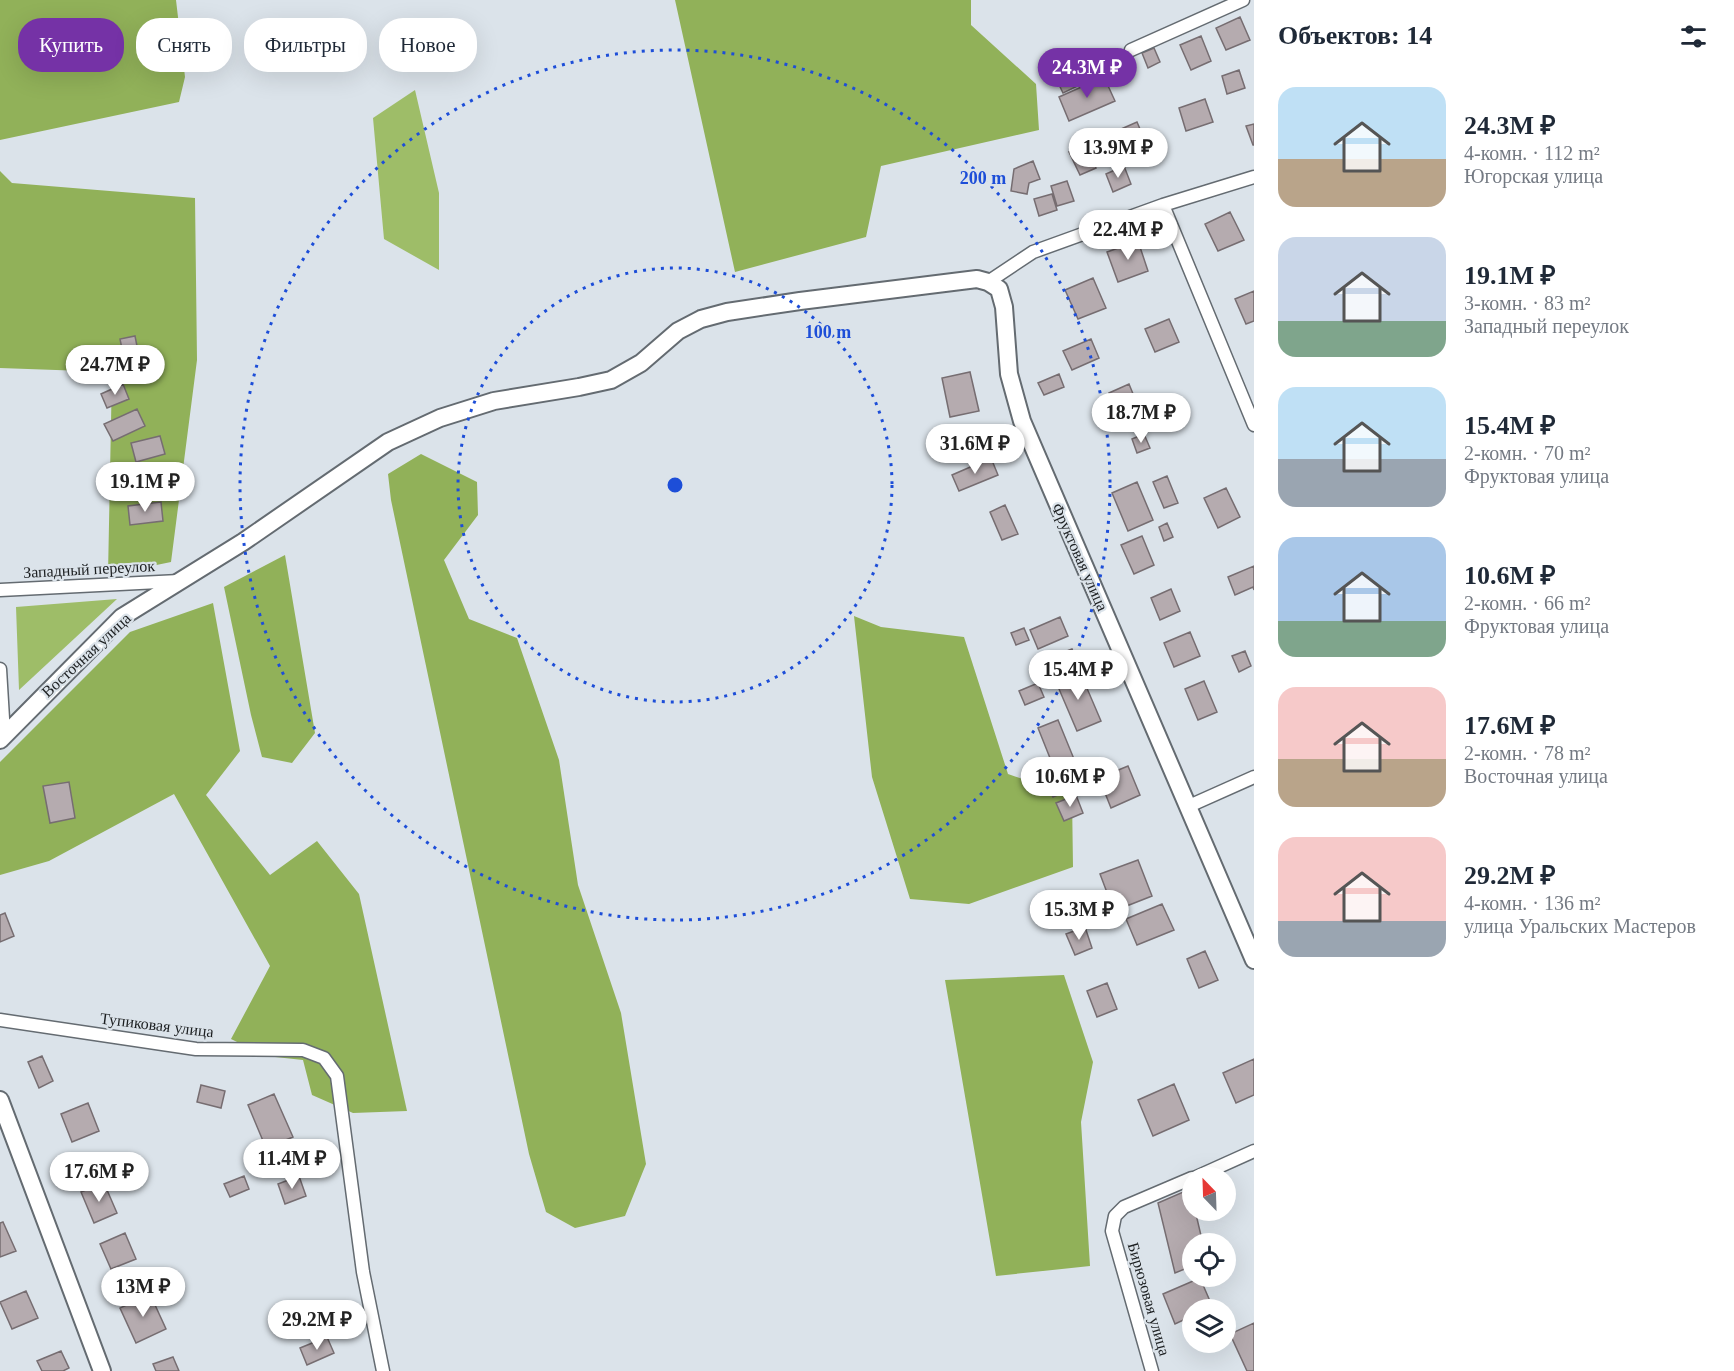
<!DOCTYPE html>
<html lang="ru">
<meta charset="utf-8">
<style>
:root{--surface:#fff;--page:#f2f2f3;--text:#1f2937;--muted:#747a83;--accent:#7532a6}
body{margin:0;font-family:Georgia,serif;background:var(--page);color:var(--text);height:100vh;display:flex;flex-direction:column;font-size:22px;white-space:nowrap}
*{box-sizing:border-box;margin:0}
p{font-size:20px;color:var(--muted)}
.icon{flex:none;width:33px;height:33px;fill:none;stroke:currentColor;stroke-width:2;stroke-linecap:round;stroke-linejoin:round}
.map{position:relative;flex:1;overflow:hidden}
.side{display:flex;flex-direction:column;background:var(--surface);width:480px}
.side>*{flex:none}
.top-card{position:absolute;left:18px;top:18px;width:570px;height:54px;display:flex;gap:12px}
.needle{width:39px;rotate:337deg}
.tools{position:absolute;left:1182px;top:1167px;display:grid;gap:12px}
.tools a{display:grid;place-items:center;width:54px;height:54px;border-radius:50%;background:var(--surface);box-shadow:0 6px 24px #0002;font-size:30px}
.price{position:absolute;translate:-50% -51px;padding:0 14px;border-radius:21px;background:#fff;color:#222;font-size:20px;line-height:39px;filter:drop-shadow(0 2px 3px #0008)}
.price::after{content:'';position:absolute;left:50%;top:36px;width:18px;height:14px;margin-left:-9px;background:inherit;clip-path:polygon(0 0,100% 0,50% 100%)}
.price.current{background:var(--accent);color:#fff}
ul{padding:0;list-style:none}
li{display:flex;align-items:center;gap:18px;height:150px;padding:0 24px}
li span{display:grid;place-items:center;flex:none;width:168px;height:120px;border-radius:18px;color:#555}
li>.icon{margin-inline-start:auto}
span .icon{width:72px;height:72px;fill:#fffc;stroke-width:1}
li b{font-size:26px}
h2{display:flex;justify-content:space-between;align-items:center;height:72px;padding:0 24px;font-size:26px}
.pill{padding:0 21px;border-radius:24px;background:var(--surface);box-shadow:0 6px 24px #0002;font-size:21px;line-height:54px}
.pill.current{background:var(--accent);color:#fff}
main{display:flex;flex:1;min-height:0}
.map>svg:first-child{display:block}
</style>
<main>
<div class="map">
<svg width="1254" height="1371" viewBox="0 0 1254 1371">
<rect width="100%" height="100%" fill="#dbe3ea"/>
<path fill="#9ebd68" d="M415 90 439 193V270L384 239 373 118Z
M117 599 19 690 16 607Z"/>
<path fill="#91b159" d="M0 0H176L185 77 179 102 0 140Z
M675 0H971V25L1036 84 1039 130 881 166 866 237 735 272Z
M0 171 12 183 195 198 197 360 171 562 108 575 112 372 0 368Z
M421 454 477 482 478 515 444 560 469 619 517 638 559 760 578 885 621 1013 646 1164 625 1216 575 1228 546 1212 529 1154 391 500 388 474Z
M285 555 315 733 292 763 262 757 251 715 224 587Z
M213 603 240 751 206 795 270 875 317 841 359 894 407 1111 353 1113 312 1095 303 1060 266 1056 231 1039 270 966 174 794 49 861 0 875V762L130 632Z
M854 616 881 627 964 637 1008 774 1072 796 1073 867 969 904 910 899 872 777Z
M1064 975 1093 1062 1081 1122 1090 1266 996 1276 945 980Z"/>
<path fill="#b5abaf" stroke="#766d71" stroke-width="1.5" d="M1240 17 1250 40 1226 50 1216 28Z
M1201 36 1211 61 1191 70 1180 45Z
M1154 48 1160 62 1148 68 1142 53Z
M1078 63 1086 82 1063 93 1054 74Z
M1239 70 1245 88 1227 94 1222 76Z
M1104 77 1115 101 1069 121 1059 97Z
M1205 99 1213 122 1186 131 1179 108Z
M1137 122 1149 150 1131 158 1119 130Z
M1254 124V145H1253L1246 126Z
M1086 145 1096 168 1080 175 1069 152Z
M1033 161 1040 179 1029 183 1027 194 1011 191 1014 169Z
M1124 166 1131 184 1113 192 1106 174Z
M1067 181 1074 201 1057 206 1051 186Z
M1052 194 1057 210 1039 216 1034 199Z
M1230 212 1244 240 1218 251 1205 224Z
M1138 241 1148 271 1118 282 1107 252Z
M1093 278 1106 308 1078 319 1065 290Z
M1254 291V321L1246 324 1235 299Z
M1169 319 1179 342 1155 352 1145 329Z
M135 336 139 356 124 359 120 339Z
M1091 339 1099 358 1072 370 1063 351Z
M970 372 979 411 950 417 942 378Z
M1059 374 1064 387 1044 395 1038 383Z
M123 384 129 399 107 408 101 394Z
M1129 384 1140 411 1120 420 1109 393Z
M137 409 145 426 113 441 104 424Z
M1144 434 1150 448 1137 453 1132 439Z
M160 436 165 454 136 462 131 443Z
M991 458 998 475 959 491 952 475Z
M1167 476 1178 503 1164 508 1153 482Z
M1137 482 1153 520 1128 531 1112 493Z
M1226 488 1240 517 1218 528 1204 498Z
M161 502 163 521 130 525 128 506Z
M1005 505 1018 534 1002 540 990 512Z
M1167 523 1173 537 1164 541 1159 527Z
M1142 536 1154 565 1134 574 1121 545Z
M1254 566V590L1253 587 1235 595 1228 577Z
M1171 589 1180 611 1160 620 1151 598Z
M1060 617 1068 636 1038 649 1030 630Z
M1024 628 1029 640 1016 645 1011 633Z
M1190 632 1200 656 1174 667 1164 643Z
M1072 649 1079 666 1066 671 1059 654Z
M1245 651 1251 666 1239 672 1232 656Z
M1080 672 1101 721 1077 731 1056 682Z
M1204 681 1217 712 1198 720 1185 689Z
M1038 683 1044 697 1025 705 1019 691Z
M1058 720 1074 759 1054 768 1038 728Z
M1128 766 1140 795 1111 808 1099 778Z
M1066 770 1074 788 1053 797 1045 779Z
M69 782 75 818 50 823 43 786Z
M1076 795 1083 813 1064 821 1056 803Z
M1138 860 1152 896 1114 911 1100 874Z
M1162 904 1174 930 1137 945 1126 919Z
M5 913 14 936 0 942V915Z
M1085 927 1092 948 1075 955 1066 934Z
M1205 951 1218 980 1199 988 1187 959Z
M1107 983 1117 1009 1097 1017 1087 991Z
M42 1056 53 1081 39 1088 28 1062Z
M1254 1059V1095L1236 1103 1223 1073Z
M1174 1084 1189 1120 1153 1136 1138 1100Z
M201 1085 225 1091 221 1108 197 1102Z
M274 1094 293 1137 266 1148 248 1105Z
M88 1103 99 1131 72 1142 61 1114Z
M244 1176 249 1189 230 1197 224 1184Z
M299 1176 306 1196 285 1204 278 1184Z
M104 1183 117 1213 94 1223 81 1192Z
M1190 1189 1192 1210H1195L1203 1244H1192V1266L1175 1273 1158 1203Z
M3 1222 16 1251 0 1257V1223Z
M125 1233 136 1259 111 1269 100 1244Z
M1200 1278 1213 1308 1192 1310V1316L1175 1324 1163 1294Z
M26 1291 38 1318 12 1329 0 1302Z
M150 1294 166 1329 136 1343 120 1308Z
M1254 1323V1371H1247L1230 1334Z
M327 1337 334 1353 307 1365 300 1348Z
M61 1351 69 1368 63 1371H42L37 1361Z
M173 1357 179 1371H156L153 1364Z"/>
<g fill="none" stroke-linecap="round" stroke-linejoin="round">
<defs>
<path id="street" d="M1131 50 1243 0
M1163 205 1254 425
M988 282 1033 252 1163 205 1254 177
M0 590 179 581
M0 669 4 735
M1189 806 1254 777
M0 1020 196 1049 303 1050 324 1058 337 1076 363 1272 383 1371
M1194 1178 1254 1151
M1152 1371 1112 1231 1115 1216 1124 1207 1192 1178"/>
<path id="secondary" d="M0 740 122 617 243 542 388 442 440 418 494 401 579 387 611 380 641 363 678 331 701 319 727 312 800 301 977 279 988 282 999 289 1004 307 1009 374 1022 421 1254 960
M0 1100 102 1371"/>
</defs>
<use href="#street" stroke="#646b71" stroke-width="15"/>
<use href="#secondary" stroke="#646b71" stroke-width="20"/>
<use href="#street" stroke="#fff" stroke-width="12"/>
<use href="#secondary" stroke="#fff" stroke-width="16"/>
</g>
<g fill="none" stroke="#1d4ed8" stroke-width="3" stroke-dasharray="3 6">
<circle cx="675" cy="485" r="217"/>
<circle cx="675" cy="485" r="435"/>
</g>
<g text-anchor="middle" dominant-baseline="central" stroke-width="4.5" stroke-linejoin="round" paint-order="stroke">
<g font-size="16" fill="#1c1f21" stroke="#dbe3ea">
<text transform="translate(1080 557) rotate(66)">Фруктовая улица</text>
<text transform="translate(89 569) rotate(-3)">Западный переулок</text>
<text transform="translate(86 655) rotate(-43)">Восточная улица</text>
<text transform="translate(157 1025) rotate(7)">Тупиковая улица</text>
<text transform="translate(1149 1299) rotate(74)">Бирюзовая улица</text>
</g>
</g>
<circle cx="675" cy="485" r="9" fill="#1d4ed8" stroke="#dbe3ea" stroke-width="3"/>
<g font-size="18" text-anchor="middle" font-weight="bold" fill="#1d4ed8" stroke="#dbe3ea" stroke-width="4.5" stroke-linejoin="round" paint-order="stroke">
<text x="983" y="184">200 m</text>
<text x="828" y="338">100 m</text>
</g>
</svg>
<div class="tools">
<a><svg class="needle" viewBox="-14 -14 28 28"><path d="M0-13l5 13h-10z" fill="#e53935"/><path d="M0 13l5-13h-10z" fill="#747a83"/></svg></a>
<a><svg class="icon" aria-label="locate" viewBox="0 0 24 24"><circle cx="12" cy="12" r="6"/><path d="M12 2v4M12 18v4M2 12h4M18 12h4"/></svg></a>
<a><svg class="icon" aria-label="layers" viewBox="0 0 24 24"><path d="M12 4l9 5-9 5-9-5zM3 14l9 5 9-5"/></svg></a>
</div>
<b class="price current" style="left:1087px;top:99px">24.3M ₽</b>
<b class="price" style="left:1118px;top:179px">13.9M ₽</b>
<b class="price" style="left:1128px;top:261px">22.4M ₽</b>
<b class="price" style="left:115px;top:396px">24.7M ₽</b>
<b class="price" style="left:1141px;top:444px">18.7M ₽</b>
<b class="price" style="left:975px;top:475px">31.6M ₽</b>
<b class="price" style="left:145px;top:513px">19.1M ₽</b>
<b class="price" style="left:1078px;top:701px">15.4M ₽</b>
<b class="price" style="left:1070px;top:808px">10.6M ₽</b>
<b class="price" style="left:1079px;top:941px">15.3M ₽</b>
<b class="price" style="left:292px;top:1190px">11.4M ₽</b>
<b class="price" style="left:99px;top:1203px">17.6M ₽</b>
<b class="price" style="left:143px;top:1318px">13M ₽</b>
<b class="price" style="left:317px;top:1351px">29.2M ₽</b>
<div class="top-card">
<a class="pill current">Купить</a>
<a class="pill">Снять</a>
<a class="pill">Фильтры</a>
<a class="pill">Новое</a>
</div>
</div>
<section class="side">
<h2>Объектов: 14<svg class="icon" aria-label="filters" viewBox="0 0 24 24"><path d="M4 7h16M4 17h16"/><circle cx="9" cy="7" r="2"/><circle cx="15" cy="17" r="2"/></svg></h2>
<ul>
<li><span style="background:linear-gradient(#bfe0f5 60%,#b9a48a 0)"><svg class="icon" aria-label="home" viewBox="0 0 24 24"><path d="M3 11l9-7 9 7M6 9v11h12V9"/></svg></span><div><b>24.3M ₽</b><p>4-комн. · 112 m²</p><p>Югорская улица</p></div></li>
<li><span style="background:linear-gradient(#c9d6e8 70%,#7fa58c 0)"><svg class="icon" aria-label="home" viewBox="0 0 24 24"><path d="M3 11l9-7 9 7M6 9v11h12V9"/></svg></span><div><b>19.1M ₽</b><p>3-комн. · 83 m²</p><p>Западный переулок</p></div></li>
<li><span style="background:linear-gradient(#bfe0f5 60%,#9aa5b1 0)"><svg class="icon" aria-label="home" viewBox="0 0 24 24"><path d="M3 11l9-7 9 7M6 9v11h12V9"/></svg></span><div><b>15.4M ₽</b><p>2-комн. · 70 m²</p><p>Фруктовая улица</p></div></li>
<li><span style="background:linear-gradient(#a9c7e8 70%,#7fa58c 0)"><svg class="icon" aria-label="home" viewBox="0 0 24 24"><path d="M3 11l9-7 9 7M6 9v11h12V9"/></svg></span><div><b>10.6M ₽</b><p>2-комн. · 66 m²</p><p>Фруктовая улица</p></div></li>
<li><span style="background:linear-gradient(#f6c9c9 60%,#b9a48a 0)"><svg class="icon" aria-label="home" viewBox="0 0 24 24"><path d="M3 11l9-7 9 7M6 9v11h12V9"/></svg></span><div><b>17.6M ₽</b><p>2-комн. · 78 m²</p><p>Восточная улица</p></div></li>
<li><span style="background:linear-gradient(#f6c9c9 70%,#9aa5b1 0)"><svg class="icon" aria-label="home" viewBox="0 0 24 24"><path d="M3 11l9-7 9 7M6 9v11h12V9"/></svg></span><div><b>29.2M ₽</b><p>4-комн. · 136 m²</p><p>улица Уральских Мастеров</p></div></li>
</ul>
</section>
</main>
